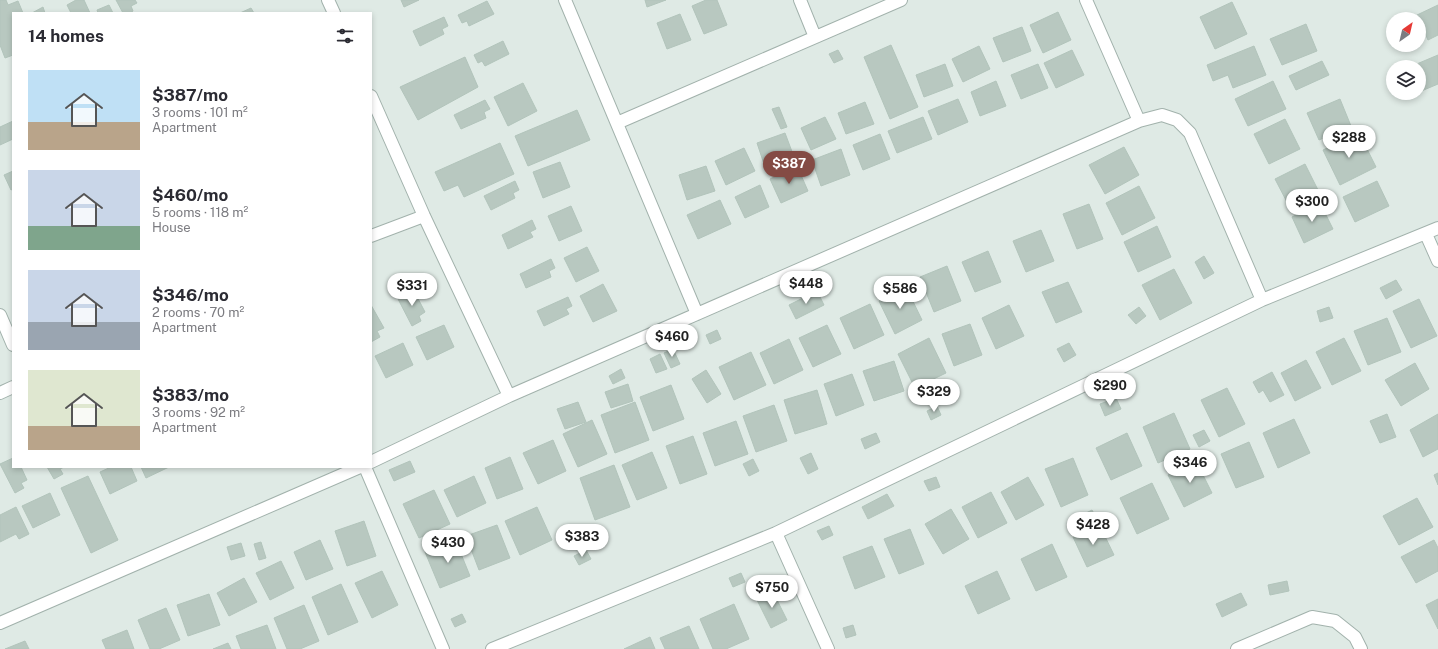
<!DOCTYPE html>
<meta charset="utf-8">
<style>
:root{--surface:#fff;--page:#f7f7f7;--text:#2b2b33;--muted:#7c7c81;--accent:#844b44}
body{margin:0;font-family:"Public Sans",sans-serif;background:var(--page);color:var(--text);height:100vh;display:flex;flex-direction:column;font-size:15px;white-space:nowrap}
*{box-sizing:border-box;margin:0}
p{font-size:13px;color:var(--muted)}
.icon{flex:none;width:22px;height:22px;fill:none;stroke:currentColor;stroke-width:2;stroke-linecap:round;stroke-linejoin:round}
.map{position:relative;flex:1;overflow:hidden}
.side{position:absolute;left:12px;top:12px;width:360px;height:456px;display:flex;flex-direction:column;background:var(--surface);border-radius:0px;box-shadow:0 2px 6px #0003}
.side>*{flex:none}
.needle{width:26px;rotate:34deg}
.tools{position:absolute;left:1386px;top:12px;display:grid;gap:8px}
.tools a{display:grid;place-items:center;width:40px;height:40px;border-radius:50%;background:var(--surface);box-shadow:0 2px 6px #0003;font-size:20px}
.price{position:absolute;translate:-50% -34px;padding:0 9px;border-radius:14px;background:#fff;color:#222;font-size:13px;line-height:26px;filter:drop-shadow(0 1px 2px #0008)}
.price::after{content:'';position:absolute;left:50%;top:24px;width:12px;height:9px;margin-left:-6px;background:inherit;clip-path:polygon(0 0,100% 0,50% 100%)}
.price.current{background:var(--accent);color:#fff}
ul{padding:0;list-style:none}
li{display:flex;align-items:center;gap:12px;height:100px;padding:0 16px}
li span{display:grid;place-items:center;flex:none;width:112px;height:80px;border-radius:0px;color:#555}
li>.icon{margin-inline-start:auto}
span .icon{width:48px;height:48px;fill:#fffc;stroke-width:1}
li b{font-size:17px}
h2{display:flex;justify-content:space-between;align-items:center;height:48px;padding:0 16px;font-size:17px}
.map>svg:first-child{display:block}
</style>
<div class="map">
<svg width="1438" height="649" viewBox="0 0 1438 649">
<rect width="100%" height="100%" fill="#dfeae5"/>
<path fill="#b8c8c0" stroke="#b2c4bb" d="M0 0H6L8 5 18 1 23 13H13V55L5 58 0 45Z
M76 0H84L90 13H71L67 5Z
M116 0H135L137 3 131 6 133 11 130 13H123Z
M401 0H419L404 7Z
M645 0H666L647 7Z
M706 0H717L727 25 704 34 692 6Z
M487 1 494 14 469 26 467 21 462 23 458 15Z
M1232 2 1247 34 1215 49 1200 17Z
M109 5 113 13H98L97 10Z
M1438 5V35L1428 40 1417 15Z
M43 7 45 13H32Z
M251 8 254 13H240Z
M1058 12 1071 40 1043 53 1030 25Z
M680 14 691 40 667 49 657 23Z
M444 17 448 26 442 29 444 34 420 46 413 31Z
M1306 24 1317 51 1282 65 1270 39Z
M1022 27 1031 51 1003 62 993 38Z
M503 41 509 54 485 66 482 61 478 63 474 55Z
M891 45 918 107 890 119 864 57Z
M979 46 990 69 963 82 952 59Z
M1254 46 1266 75 1233 88 1228 75 1213 81 1207 65Z
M838 50 843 59 834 63 829 54Z
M1072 50 1084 75 1056 88 1044 63Z
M1438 55V84L1419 92V67H1412V66Z
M465 57 478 87 418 120 400 87Z
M1322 61 1329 75 1296 90 1289 76Z
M945 64 953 86 924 97 916 75Z
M1038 64 1048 88 1021 99 1011 75Z
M996 81 1006 106 980 116 971 92Z
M1273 81 1286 109 1248 126 1235 99Z
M523 83 537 111 508 126 494 97Z
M958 99 968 122 938 135 928 111Z
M1340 99 1351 126 1319 140 1307 113Z
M485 100 490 109 484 112 486 118 461 129 454 115Z
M865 102 874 124 846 134 838 113Z
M779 107 787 127 781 129 772 109Z
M577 110 590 140 528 166 515 136Z
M825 117 836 139 811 150 801 128Z
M923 117 932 139 897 153 888 131Z
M1285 119 1300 149 1269 164 1254 134Z
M13 121V139L0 145V127Z
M785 133 794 157 765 167 757 143Z
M1359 133 1376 167 1340 185 1323 150Z
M880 134 890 159 863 170 853 145Z
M500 143 514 174 464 197 458 185 444 191 435 172Z
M1124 147 1139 175 1105 194 1089 165Z
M744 148 755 171 726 185 715 161Z
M841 149 850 175 821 186 812 160Z
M560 162 570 187 543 198 533 172Z
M1305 164 1318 190 1288 204 1275 179Z
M706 166 715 191 687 200 679 175Z
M797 166 808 191 781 203 770 179Z
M13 171V189L11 190 4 175Z
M515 181 519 190 513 193 515 198 491 210 484 196Z
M1377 181 1389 206 1355 222 1343 197Z
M760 185 769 207 745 218 735 197Z
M1139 186 1155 218 1122 235 1106 203Z
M720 200 731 224 698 239 687 215Z
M1320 203 1333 229 1304 243 1292 217Z
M1089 204 1103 239 1077 249 1063 214Z
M571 206 582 231 559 241 548 216Z
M532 220 536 229 530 232 533 237 508 249 502 235Z
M1157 226 1171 257 1138 272 1124 242Z
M1041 230 1054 261 1026 272 1013 241Z
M587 247 599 271 576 282 564 258Z
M988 251 1001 282 975 292 962 262Z
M1204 256 1214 273 1204 279 1195 262Z
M551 259 555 268 549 271 551 277 526 288 520 274Z
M947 266 961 301 934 312 920 277Z
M1174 269 1192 303 1160 320 1142 285Z
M1396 280 1402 290 1386 299 1380 288Z
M1068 282 1082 312 1056 323 1042 292Z
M603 284 617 311 593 322 580 296Z
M906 287 922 320 895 334 879 301Z
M413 289 425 312 419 316 421 321 412 326 397 297Z
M817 291 824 305 796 319 789 305Z
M568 297 572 306 566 309 569 314 544 326 537 311Z
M1419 299 1437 336 1411 348 1393 311Z
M870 304 884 335 854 349 840 318Z
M371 305 384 328 377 331 380 337 371 342Z
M1009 305 1024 336 996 349 982 318Z
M1139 307 1146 316 1136 324 1128 315Z
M1329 307 1333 318 1320 322 1317 311Z
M1387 318 1401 352 1368 365 1354 331Z
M970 324 982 355 954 366 942 334Z
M444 325 454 347 427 360 416 337Z
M827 325 841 354 813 367 799 338Z
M717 330 721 339 710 344 706 335Z
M929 338 946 373 915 388 898 354Z
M1344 338 1361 371 1332 385 1316 352Z
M789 339 803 370 774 384 760 353Z
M403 343 413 365 386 378 375 356Z
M1069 343 1076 355 1064 362 1057 349Z
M673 349 680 364 671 368 664 353Z
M751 352 766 385 734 400 719 367Z
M660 354 667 369 656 373 650 359Z
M1306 360 1321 388 1295 401 1281 373Z
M894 361 904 391 874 401 863 371Z
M1415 363 1429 389 1401 406 1385 380Z
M621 369 625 378 613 384 609 376Z
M706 370 721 394 707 403 692 379Z
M1272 372 1284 395 1270 402 1263 390 1259 393 1253 382Z
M852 374 864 405 836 416 824 384Z
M628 384 633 401 611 408 605 392Z
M671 385 684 419 653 431 640 397Z
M1227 388 1245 424 1219 437 1201 400Z
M817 390 827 424 795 434 784 400Z
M1116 398 1121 409 1105 416 1100 404Z
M578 402 586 422 565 429 557 409Z
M635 402 649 440 615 453 601 415Z
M774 405 787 441 756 452 743 416Z
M937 406 941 415 931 420 927 411Z
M1174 413 1190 449 1158 463 1143 427Z
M1387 414 1396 437 1380 443 1370 421Z
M1438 414V449L1423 457 1410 430Z
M1294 419 1310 453 1278 468 1263 433Z
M592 420 607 454 578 467 563 434Z
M736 421 748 454 715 466 703 433Z
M1204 430 1210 441 1199 447 1193 435Z
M876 433 880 442 865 449 861 439Z
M1127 433 1142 466 1111 480 1096 448Z
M693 436 707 474 680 484 666 446Z
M553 440 566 471 538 484 523 453Z
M1249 442 1264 477 1236 488 1221 454Z
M652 452 667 488 637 500 622 465Z
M811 453 818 469 808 474 800 458Z
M510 457 523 489 497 499 485 468Z
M13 458V467H21L27 480 21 483 24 488 15 493 0 464Z
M1073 458 1088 495 1061 507 1045 469Z
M753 459 759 471 749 476 743 464Z
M410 461 415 472 394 481 389 470Z
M1196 461 1212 493 1184 507 1168 475Z
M614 465 630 507 595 520 580 478Z
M47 467H64L60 469 63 474 54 479Z
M111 467H131L137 481 110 494 100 472Z
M141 467H169L146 478Z
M1438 473V485L1434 475Z
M88 476 118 540 91 553 61 488Z
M474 476 486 503 457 517 444 490Z
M936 477 940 487 929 491 924 481Z
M1028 477 1044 505 1016 520 1001 492Z
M1152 483 1169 519 1137 534 1120 498Z
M434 490 450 524 419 538 403 504Z
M991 492 1007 523 978 538 962 507Z
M50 493 60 515 33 528 22 506Z
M887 494 894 506 868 519 862 507Z
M1417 498 1433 527 1399 545 1383 516Z
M16 507 29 534 19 539 16 534 0 542V515Z
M537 507 552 540 520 555 505 521Z
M951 509 969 539 943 554 925 524Z
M1092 510 1097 519 1072 531 1068 522Z
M364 521 376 556 347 566 335 531Z
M1099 524 1114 555 1087 567 1073 537Z
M497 525 510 558 479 570 466 536Z
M829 526 833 535 822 540 817 531Z
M910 529 924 564 899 574 884 539Z
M455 539 470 576 440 588 425 552Z
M320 540 333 569 306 580 294 552Z
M1434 540 1438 548V571L1416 583 1401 557Z
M261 542 266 558 259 560 254 544Z
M241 543 245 556 231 560 227 547Z
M1052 544 1067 577 1036 591 1021 559Z
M872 546 885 577 855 589 843 557Z
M586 550 591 559 579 565 574 556Z
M281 561 294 588 270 600 256 573Z
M382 571 398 605 372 618 355 583Z
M997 571 1010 599 978 614 965 586Z
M741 573 745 582 733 587 729 578Z
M244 578 257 602 229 616 217 593Z
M1287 581 1289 591 1270 595 1268 585Z
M341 584 358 622 328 635 312 597Z
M772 590 787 620 771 628 756 598Z
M1241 593 1247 605 1222 617 1216 604Z
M209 594 220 625 188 636 177 605Z
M1438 599V629L1426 605Z
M734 604 749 639 726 649H713L700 619Z
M304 605 319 641 300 649H287L274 618Z
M166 608 180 640 159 649H150L138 620Z
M462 614 466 622 455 627 451 619Z
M267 625 276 649H241L236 636Z
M853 625 856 635 846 638 843 628Z
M689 626 699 649H665L660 638Z
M127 630 134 649H106L102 640Z
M650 637 655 649H624Z
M25 641 29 649H5Z
M228 643 231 649H213Z"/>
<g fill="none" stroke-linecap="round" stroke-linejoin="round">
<defs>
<path id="minor" d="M328 0 334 13
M565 0 697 314
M800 0 815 37
M371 96 424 216 509 396
M617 123 901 0
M1426 234 1438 261
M371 236 424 216
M1262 300 1438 228
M0 315 13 345
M0 393 13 387
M371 462 509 396 1139 121 1086 0
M365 467 443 649
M776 533 1262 300 1190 133 1177 120 1162 115 1139 121
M0 623 360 467
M492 649 776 533 828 649
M1237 649 1312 617 1335 621 1355 637 1361 649"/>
</defs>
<use href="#minor" stroke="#a2b2ac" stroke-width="14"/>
<use href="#minor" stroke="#fff" stroke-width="12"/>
</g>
</svg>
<div class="tools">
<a><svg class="needle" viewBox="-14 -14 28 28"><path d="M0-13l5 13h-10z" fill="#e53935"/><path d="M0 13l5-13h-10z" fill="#7c7c81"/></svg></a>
<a><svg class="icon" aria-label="layers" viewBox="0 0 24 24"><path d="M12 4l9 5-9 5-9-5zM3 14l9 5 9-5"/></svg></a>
</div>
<b class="price" style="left:1349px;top:159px">$288</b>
<b class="price current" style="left:789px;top:185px">$387</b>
<b class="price" style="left:1312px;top:223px">$300</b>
<b class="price" style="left:806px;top:305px">$448</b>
<b class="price" style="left:412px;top:307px">$331</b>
<b class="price" style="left:900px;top:310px">$586</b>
<b class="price" style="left:672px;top:358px">$460</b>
<b class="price" style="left:1110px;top:407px">$290</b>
<b class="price" style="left:934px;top:413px">$329</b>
<b class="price" style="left:1190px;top:484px">$346</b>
<b class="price" style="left:1093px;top:546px">$428</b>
<b class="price" style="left:582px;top:558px">$383</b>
<b class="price" style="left:448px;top:564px">$430</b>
<b class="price" style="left:772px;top:609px">$750</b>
<section class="side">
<h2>14 homes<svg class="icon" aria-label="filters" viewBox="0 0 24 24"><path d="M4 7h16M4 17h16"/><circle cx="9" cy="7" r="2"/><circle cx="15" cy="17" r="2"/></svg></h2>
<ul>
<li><span style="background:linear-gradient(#bfe0f5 65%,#b9a48a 0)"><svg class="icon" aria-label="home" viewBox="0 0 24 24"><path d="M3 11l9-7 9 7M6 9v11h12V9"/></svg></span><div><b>$387/mo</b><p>3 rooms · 101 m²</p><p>Apartment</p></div></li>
<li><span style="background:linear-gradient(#c9d6e8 70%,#7fa58c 0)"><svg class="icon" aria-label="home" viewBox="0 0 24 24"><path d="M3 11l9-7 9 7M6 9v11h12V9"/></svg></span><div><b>$460/mo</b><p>5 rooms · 118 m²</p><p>House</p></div></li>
<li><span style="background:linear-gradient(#c9d6e8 65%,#9aa5b1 0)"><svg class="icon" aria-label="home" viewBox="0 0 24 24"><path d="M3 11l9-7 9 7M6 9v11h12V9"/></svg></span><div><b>$346/mo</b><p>2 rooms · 70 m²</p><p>Apartment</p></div></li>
<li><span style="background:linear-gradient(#dfe7d0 70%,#b9a48a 0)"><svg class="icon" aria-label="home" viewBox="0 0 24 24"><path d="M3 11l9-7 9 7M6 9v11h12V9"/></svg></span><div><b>$383/mo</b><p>3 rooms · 92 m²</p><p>Apartment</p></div></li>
</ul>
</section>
</div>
